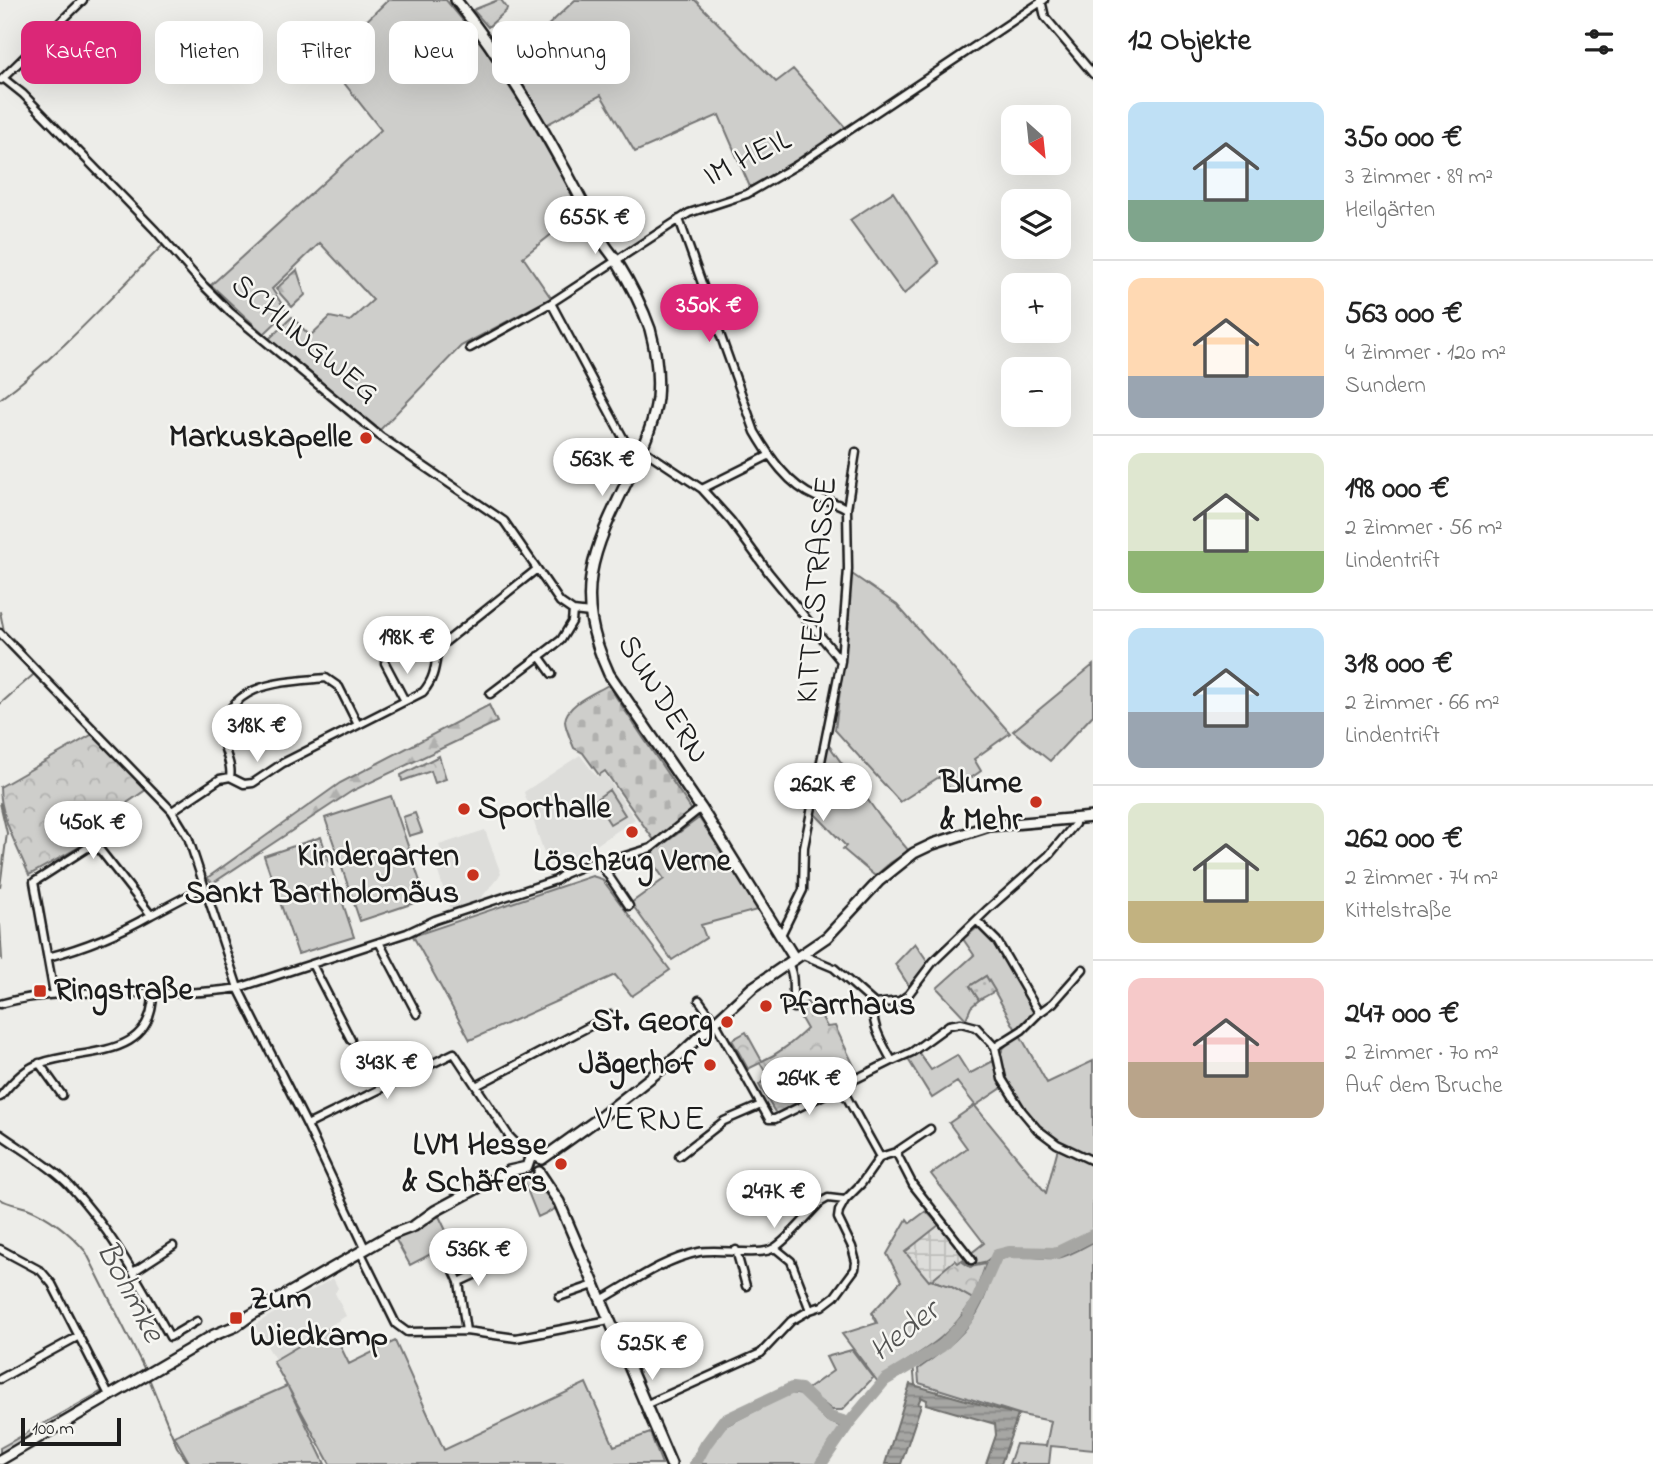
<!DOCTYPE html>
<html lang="de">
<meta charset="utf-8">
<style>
:root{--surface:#fff;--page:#f2f2f2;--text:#222;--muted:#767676;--line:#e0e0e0;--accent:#db2777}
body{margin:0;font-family:"Indie Flower",sans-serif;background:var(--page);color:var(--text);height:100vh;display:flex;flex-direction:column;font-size:26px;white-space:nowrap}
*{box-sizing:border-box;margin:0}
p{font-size:23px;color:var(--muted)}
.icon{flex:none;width:38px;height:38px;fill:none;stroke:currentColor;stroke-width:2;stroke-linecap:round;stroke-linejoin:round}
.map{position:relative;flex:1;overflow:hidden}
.sheet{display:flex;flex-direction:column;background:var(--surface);width:560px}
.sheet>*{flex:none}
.guide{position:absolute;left:21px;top:21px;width:665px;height:63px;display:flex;gap:14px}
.needle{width:46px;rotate:153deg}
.buttons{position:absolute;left:1001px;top:105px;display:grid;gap:14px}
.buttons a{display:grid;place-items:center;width:70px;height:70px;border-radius:14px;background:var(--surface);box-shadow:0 7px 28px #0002;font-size:35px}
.scale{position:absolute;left:21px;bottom:18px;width:100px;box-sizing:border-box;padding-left:7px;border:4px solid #1c1c1c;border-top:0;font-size:19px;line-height:24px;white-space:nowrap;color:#1c1c1c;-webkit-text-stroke:5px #f6f6f2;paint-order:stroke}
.price{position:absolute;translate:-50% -60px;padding:0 16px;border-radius:24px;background:#fff;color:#222;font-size:23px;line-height:46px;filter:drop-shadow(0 2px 4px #0008)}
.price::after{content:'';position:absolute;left:50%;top:42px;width:21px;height:16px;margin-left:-10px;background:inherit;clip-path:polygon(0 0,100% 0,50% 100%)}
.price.on{background:var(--accent);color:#fff}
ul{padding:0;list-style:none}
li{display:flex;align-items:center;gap:21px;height:175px;padding:0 35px}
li+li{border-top:2px solid var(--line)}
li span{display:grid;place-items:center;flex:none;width:196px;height:140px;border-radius:14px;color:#555}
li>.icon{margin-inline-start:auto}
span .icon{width:84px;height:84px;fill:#fffc;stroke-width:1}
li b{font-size:30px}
h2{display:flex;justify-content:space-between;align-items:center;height:84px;padding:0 35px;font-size:30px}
.pill{padding:0 24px;border-radius:14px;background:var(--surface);box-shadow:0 7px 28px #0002;font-size:24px;line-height:63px}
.pill.on{background:var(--accent);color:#fff}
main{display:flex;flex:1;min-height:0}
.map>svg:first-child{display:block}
</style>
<main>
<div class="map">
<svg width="1093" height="1464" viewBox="0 0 1093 1464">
<defs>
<pattern id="industrial-grid" width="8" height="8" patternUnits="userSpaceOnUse" patternTransform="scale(1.75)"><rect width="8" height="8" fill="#ddddda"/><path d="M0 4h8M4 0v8" fill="none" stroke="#bdbdba"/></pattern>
<pattern id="forest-firs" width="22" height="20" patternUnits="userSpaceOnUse" patternTransform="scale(1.75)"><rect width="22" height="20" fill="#cececb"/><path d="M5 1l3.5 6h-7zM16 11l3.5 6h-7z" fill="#b0b0ae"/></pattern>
<pattern id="cemetery-stones" width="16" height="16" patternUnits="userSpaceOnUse" patternTransform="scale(1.75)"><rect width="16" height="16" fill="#cececb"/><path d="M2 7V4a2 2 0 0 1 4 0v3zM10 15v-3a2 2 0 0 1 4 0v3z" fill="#b0b0ae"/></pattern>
<pattern id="park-crowns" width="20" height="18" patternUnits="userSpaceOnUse" patternTransform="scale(1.75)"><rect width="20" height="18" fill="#cececb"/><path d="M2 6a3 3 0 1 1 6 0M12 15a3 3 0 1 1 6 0" fill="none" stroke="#b0b0ae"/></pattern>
<pattern id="garden-dots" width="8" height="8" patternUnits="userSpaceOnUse" patternTransform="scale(1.75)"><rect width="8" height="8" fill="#cececb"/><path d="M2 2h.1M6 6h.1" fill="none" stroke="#b0b0ae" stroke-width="1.8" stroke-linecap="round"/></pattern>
<pattern id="water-rules" width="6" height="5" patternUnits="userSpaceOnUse" patternTransform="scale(1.75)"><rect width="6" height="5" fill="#a6a6a3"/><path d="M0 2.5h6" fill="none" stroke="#868684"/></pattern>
</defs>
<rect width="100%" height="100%" fill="#edede9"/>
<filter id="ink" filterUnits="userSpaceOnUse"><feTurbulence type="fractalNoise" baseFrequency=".0143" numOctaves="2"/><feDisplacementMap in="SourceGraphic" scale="14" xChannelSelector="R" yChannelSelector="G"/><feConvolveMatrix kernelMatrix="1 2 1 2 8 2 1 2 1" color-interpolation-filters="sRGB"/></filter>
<g filter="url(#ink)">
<path fill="#ddddda" d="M580 755 597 777 604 773 635 819 589 850 558 876 547 862 524 792Z
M485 830 501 874 480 899 450 909 438 872 447 868 439 845Z
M333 1278 338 1288 335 1293 346 1316 275 1359 254 1325Z"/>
<path fill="url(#industrial-grid)" d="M939 1225 945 1228 967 1256 958 1263 955 1260 929 1281 905 1252Z"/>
<path fill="#cececb" stroke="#757574" stroke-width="2" d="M388 0H446L480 41 523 108 582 210 523 257 551 298 461 346 380 430 269 339 292 317 310 336 330 317 350 321 373 300 320 243 272 289 287 312 264 334 211 285 381 130 326 60Z
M498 0H501L507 8 506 11 488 27 473 10Z
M575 0H695L776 82 793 69 846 128 781 171 750 187 719 115 635 152 601 95 546 125 509 62Z
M893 192 939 263 904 294 850 220Z
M849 572 897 605 1010 733 974 759 981 771 952 791 939 777 900 802 835 730 844 659Z
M1093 665V715L1050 761 1013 731Z
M828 744 880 817 909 851 890 863 875 876 843 849 846 846 814 813Z
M609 790 625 815 610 824 595 800Z
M391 796 426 899 360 921 325 818Z
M415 813 422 832 409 836 403 817Z
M699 818 761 909 701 925 706 938 672 960 631 903 664 879 651 860 650 854Z
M321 837 354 937 298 954 264 856Z
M592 876 602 879 670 970 632 996 615 975 470 1040 413 936Z
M977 928C997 934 1021 987 1033 1006L1034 1012 1016 1030 986 976 970 986 979 1000 971 1007 966 1019 937 988 974 955 963 939Z
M915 943 928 962 909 986 895 964Z
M1020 1035 1047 1083 1093 1061V1157C1079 1151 1061 1144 1049 1135 1035 1124 994 1070 1001 1053 1004 1044 1013 1040 1020 1035Z
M919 1053 931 1070 957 1055 969 1074 993 1061 1002 1088 975 1106 1046 1193 1058 1148 1093 1164V1231C1080 1238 1067 1246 1053 1248 1036 1251 1019 1246 1003 1250 987 1255 981 1277 961 1261L984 1243 931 1174 967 1148 949 1123 975 1105 957 1082 932 1098 908 1059Z
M524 1176C536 1186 549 1195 557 1208L538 1217 522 1177Z
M926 1211 939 1225 905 1252 929 1281 931 1280 950 1286 973 1299C949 1340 922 1351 885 1375L878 1382 842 1334 877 1323 872 1313 901 1281 887 1254 907 1219 910 1223Z
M439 1216 452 1243 410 1265 396 1240Z
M1093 1242V1450L1051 1446 1049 1464H1009L1016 1444 1046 1446 1051 1421 1022 1415 919 1383 918 1369C944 1351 969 1332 982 1303 989 1289 990 1274 997 1261 1015 1251 1038 1260 1057 1258 1070 1256 1082 1248 1093 1242Z
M331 1327 349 1364 395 1341 444 1450 586 1383 614 1446 650 1433 662 1464H330L288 1387 325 1464H190L174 1436 287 1386 273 1361Z
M852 1350 873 1378 842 1410H832L806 1390 833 1371 826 1357Z
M102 1391 96 1399 0 1454V1448Z
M790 1393 803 1395 825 1420 842 1427 817 1464H700L709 1446 725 1426Z"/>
<path fill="url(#forest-firs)" stroke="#757574" stroke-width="2" d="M297 270 305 295 292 307 276 289Z
M489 705 497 722 352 791 213 883 207 878 340 783Z"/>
<path fill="url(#cemetery-stones)" stroke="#757574" stroke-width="2" d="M608 685 693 812 654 840 605 771 599 775 583 753 574 748C571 740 565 728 565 721 566 704 595 693 608 685Z"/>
<path fill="url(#park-crowns)" stroke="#757574" stroke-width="2" d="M93 734 147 789 85 832 90 841 29 875C18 848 0 817 0 787Z
M439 756 446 779 435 783 431 771 402 781 401 775Z
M807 1002 823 1019 827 1027 835 1026 857 1072 776 1114 759 1085 768 1076 760 1063 748 1069 732 1040 746 1032 762 1061C780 1053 793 1042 807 1029L795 1008Z
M955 1260 958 1263 961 1261 970 1267 986 1264 973 1299 950 1286 931 1280Z"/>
<path fill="url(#garden-dots)" stroke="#757574" stroke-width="2" d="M986 976 995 991 979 1000 970 986Z"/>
<path fill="url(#water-rules)" stroke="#6f6f6d" stroke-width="2" d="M910 1384 1018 1415 1001 1464H986L996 1435 995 1424 926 1404 927 1400 921 1397 918 1404 921 1405 901 1464H885Z"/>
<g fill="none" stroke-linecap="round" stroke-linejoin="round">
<path stroke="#6f6f6d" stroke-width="2" d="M0 399C60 355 111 297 163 245L154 233
M0 612 4 631
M12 638 40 668
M0 704 33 675
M0 803 7 833 0 887
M0 925 2 960
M0 1199C8 1204 18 1205 27 1208 50 1217 70 1233 86 1252L144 1368
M963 1260 970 1265 993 1260
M913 1362 915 1385
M150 1381 177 1447 189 1464"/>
<path stroke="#a6a6a3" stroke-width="12" d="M695 1464 706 1444 723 1421 792 1388 801 1389 830 1417 849 1423
M821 1464 849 1423 885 1380 942 1346 967 1319 978 1298 997 1255 1009 1252 1056 1253 1093 1235"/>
<defs>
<path id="street" d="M1041 0 1045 17 1093 74
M3 78 23 94 155 230 204 286 230 312 381 437 504 521 560 602 573 611 590 613
M1 80 83 0
M679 219 755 432C769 456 789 486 816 497 827 501 837 502 847 509
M551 303 627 445
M470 348 551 303 689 213 747 194 797 165 1044 0
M642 449 702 489 768 456
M702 489 731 521 769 573 841 661
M0 633 172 811 188 837 238 988 307 1125 365 1248
M438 648 537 569
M539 656 552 674
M385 663 405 701
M490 694 561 640 572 622 573 611
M230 777C233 763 222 750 223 735 225 681 287 682 326 678L339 687 358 725
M172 811 220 779 230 777 244 784 253 783 283 763 423 692C435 678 435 666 438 648L432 644
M598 860 629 906
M977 921 997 941 1039 1013 1022 1030 995 1047
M781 935 803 890 804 847 841 661 848 569 847 509 856 452
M379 942 417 1014
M803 955 834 968 875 1004 900 1001 908 995 933 962 988 909 1049 855 1075 824V818
M48 957C86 947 118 934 151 915
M312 964 351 1040
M788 964C796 976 791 993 794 1008
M54 994 34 882 87 848 97 846 151 915 204 887
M699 1000 715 1022 769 1119H775L892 1061C883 1044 869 1023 875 1004
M0 1004C77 982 160 1001 238 988L407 933 435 920 556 880 564 874 598 860 622 857 651 848 701 808
M1039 1013 1053 1003 1083 969
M892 1061 912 1052 949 1025 961 1023 976 1027 995 1047 1002 1079 1022 1111 1037 1129 1057 1144 1093 1161
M39 1063 62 1095
M476 1086 611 1015
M0 1097C10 1084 25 1068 41 1063 86 1048 152 1060 153 994
M307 1125 454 1053 509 1136 530 1158
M0 1134C21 1149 51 1166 69 1185 111 1229 140 1284 170 1337L197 1321
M896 1152 913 1185 972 1260
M679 1156 724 1121 761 1105
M880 1157 896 1152 930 1129
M775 1248 791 1261 810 1310
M0 1249 41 1271 52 1284 110 1397
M736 1250 746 1286
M360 1251 396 1324 407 1332 466 1331 516 1338 609 1320
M449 1260 459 1282
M133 1272 173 1246
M559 1297 594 1285
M601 1300C633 1282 662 1260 699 1252 718 1248 761 1257 774 1248 788 1240 808 1214 821 1202L828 1198 845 1200 861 1184 880 1157 840 1085
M466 1331 459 1282 513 1257
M0 1379 79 1336
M645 1405 761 1353 791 1321 810 1310 822 1306 835 1296 855 1269 856 1262 852 1247 838 1218 839 1211 845 1200"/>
<path id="secondary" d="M456 0C514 73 560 157 602 240 606 248 613 255 617 262 630 283 642 306 650 329 656 351 659 375 657 398 654 425 642 448 631 473 594 549 571 591 609 674L701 808 795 959
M542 1159 598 1119 683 1052 752 988 827 937 879 881 914 853 933 844 989 826 1093 817
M527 1167 530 1158 536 1156 542 1159
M539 1172 559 1202 671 1464
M0 1460 214 1335 236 1326 251 1315 390 1235 414 1226 435 1211 509 1171 527 1167"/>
</defs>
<use href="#street" stroke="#1c1c1c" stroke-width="11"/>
<use href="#secondary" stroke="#1c1c1c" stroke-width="14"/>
<use href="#street" stroke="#f6f6f2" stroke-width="6"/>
<use href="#secondary" stroke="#f6f6f2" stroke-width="9"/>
</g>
</g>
<g fill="#c8321e" stroke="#f6f6f2" stroke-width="2.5">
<circle cx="366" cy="438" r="7"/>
<circle cx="1036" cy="802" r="7"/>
<circle cx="464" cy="809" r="7"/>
<circle cx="632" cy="832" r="7"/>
<circle cx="473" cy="875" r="7"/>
<rect x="33" y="984" width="14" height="14" rx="3.5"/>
<circle cx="766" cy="1006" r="7"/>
<circle cx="727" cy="1022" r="7"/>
<circle cx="710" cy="1065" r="7"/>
<circle cx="561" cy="1164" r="7"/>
<rect x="229" y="1311" width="14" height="14" rx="3.5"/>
</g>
<g text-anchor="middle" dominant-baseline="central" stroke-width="5" stroke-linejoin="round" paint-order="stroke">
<g font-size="32" fill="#1c1c1c" stroke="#f6f6f2">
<text transform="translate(748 159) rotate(-26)">IM HEIL</text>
<text transform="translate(304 340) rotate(40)">SCHLINGWEG</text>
<text transform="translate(818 590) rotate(-85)">KITTELSTRASSE</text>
<text transform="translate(662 700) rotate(58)">SUNDERN</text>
</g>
<g font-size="32" font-weight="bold" fill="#1c1c1c" stroke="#f6f6f2" text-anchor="end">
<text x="352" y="438">Markuskapelle</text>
<text x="1022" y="784">Blume<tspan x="1022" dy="37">&amp; Mehr</tspan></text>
<text x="478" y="809" text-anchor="start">Sporthalle</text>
<text x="459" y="857">Kindergarten<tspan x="459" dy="37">Sankt Bartholomäus</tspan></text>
<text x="632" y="862" text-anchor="middle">Löschzug Verne</text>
<text x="54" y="991" text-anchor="start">Ringstraße</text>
<text x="780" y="1006" text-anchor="start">Pfarrhaus</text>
<text x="713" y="1022">St. Georg</text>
<text x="696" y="1065">Jägerhof</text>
<text x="547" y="1146">LVM Hesse<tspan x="547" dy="37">&amp; Schäfers</tspan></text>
<text x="250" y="1300" text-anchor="start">Zum<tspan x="250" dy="37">Wiedkamp</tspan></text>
</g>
<g font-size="33" font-style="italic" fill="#535352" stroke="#f6f6f2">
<text transform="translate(129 1292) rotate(62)">Bohmke</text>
<text transform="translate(905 1332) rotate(-38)">Heder</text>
</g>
<g font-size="35" letter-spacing="2" fill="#1c1c1c" stroke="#f6f6f2">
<text x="651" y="1120">VERNE</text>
</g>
</g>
</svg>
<div class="buttons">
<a><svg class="needle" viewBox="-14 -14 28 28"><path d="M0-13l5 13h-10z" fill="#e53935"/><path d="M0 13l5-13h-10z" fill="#767676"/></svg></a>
<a><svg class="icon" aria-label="layers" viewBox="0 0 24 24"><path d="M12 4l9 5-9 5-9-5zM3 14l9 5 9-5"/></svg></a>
<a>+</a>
<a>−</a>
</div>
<div class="scale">100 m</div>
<b class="price" style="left:595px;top:256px">655K €</b>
<b class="price on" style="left:709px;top:344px">350K €</b>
<b class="price" style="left:602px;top:498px">563K €</b>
<b class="price" style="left:407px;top:676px">198K €</b>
<b class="price" style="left:257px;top:764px">318K €</b>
<b class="price" style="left:823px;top:823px">262K €</b>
<b class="price" style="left:93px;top:861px">450K €</b>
<b class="price" style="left:387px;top:1101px">343K €</b>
<b class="price" style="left:809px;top:1117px">264K €</b>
<b class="price" style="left:774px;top:1230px">247K €</b>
<b class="price" style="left:478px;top:1288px">536K €</b>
<b class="price" style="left:652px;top:1382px">525K €</b>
<div class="guide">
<a class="pill on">Kaufen</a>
<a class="pill">Mieten</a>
<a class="pill">Filter</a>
<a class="pill">Neu</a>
<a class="pill">Wohnung</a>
</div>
</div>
<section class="sheet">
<h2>12 Objekte<svg class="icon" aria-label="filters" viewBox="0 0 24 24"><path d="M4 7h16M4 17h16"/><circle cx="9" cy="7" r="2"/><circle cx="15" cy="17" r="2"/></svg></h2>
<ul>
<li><span style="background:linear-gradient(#bfe0f5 70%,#7fa58c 0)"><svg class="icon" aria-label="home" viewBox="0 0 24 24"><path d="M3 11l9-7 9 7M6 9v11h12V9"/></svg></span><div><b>350 000 €</b><p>3 Zimmer · 89 m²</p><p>Heilgärten</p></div></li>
<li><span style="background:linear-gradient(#ffd9b3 70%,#9aa5b1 0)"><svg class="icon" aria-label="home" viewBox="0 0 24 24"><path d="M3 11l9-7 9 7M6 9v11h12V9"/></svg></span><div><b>563 000 €</b><p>4 Zimmer · 120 m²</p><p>Sundern</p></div></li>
<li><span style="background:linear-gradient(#dfe7d0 70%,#8fb573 0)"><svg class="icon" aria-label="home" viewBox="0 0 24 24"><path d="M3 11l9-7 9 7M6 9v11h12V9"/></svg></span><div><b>198 000 €</b><p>2 Zimmer · 56 m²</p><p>Lindentrift</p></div></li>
<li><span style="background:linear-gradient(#bfe0f5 60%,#9aa5b1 0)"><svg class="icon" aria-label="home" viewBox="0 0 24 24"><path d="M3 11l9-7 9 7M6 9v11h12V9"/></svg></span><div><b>318 000 €</b><p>2 Zimmer · 66 m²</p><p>Lindentrift</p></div></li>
<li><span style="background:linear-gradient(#dfe7d0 70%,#c2b280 0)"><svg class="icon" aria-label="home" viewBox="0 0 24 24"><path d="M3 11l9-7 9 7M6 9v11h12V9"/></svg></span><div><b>262 000 €</b><p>2 Zimmer · 74 m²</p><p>Kittelstraße</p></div></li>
<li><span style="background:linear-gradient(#f6c9c9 60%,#b9a48a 0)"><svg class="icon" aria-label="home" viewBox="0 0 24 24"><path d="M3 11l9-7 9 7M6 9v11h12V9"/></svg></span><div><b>247 000 €</b><p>2 Zimmer · 70 m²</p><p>Auf dem Bruche</p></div></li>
</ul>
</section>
</main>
